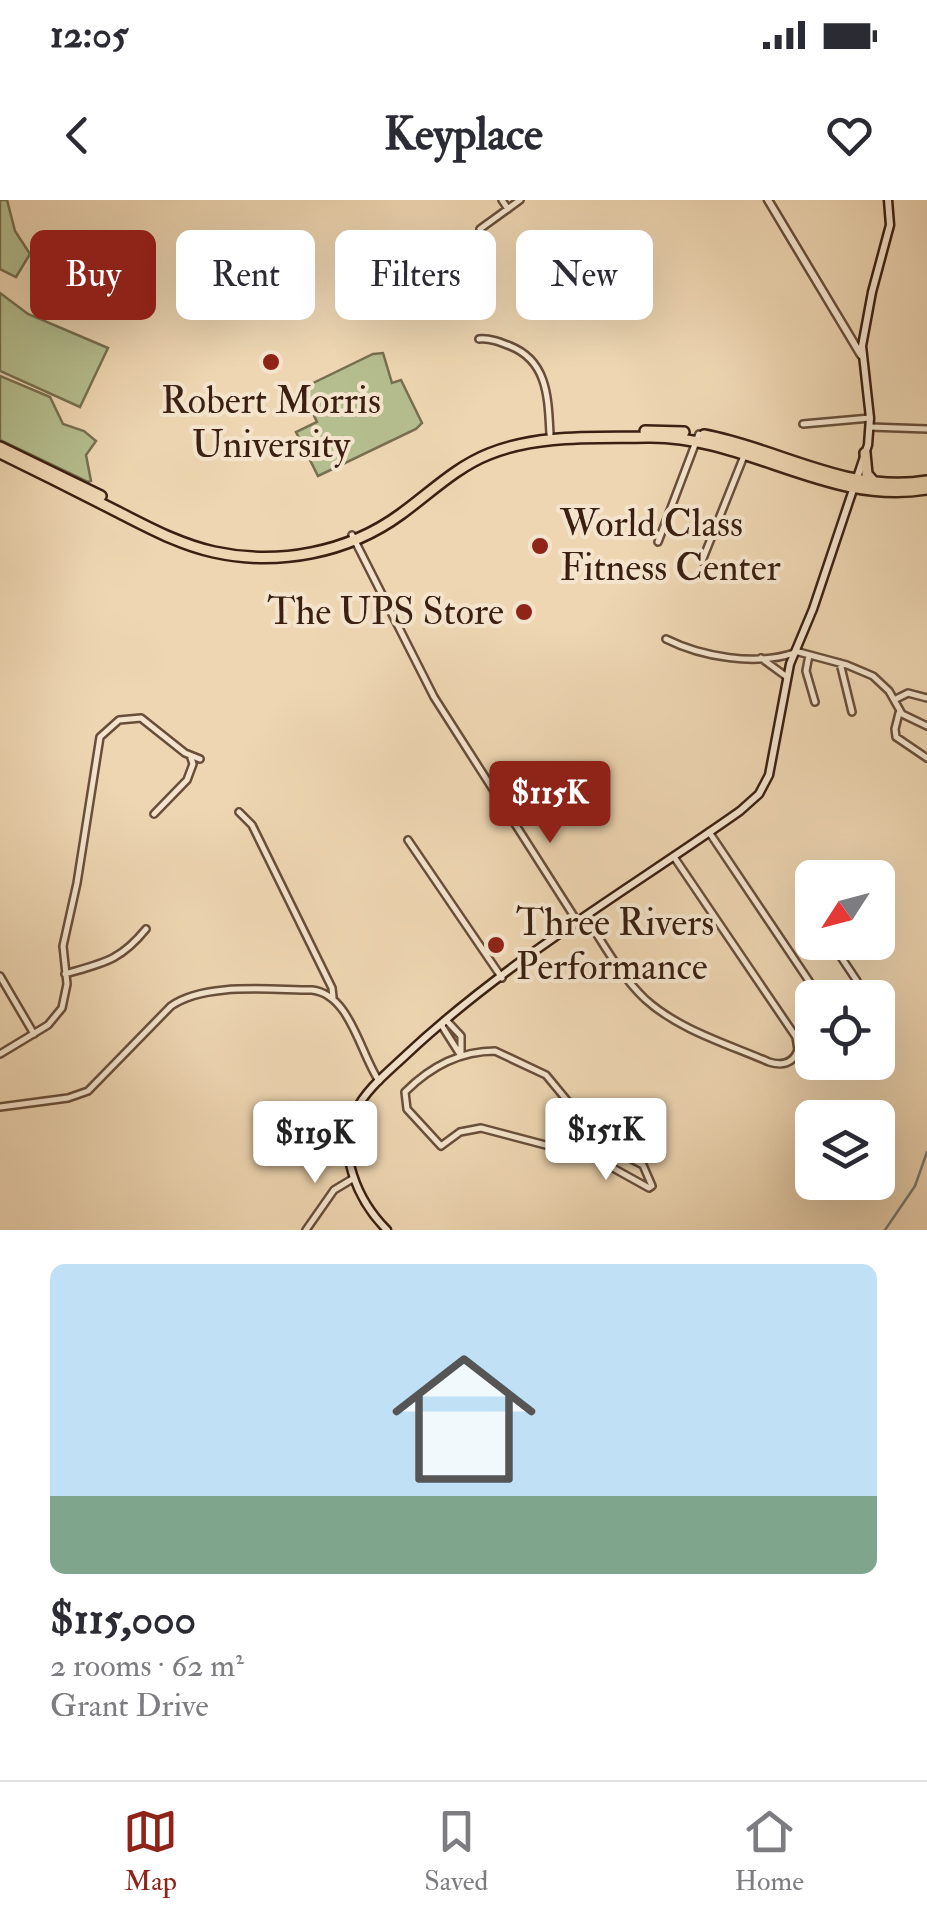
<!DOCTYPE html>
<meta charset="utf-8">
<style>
:root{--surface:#fff;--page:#f7f7f7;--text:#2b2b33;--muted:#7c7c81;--line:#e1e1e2;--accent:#8f2418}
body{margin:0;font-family:"IM FELL Double Pica",serif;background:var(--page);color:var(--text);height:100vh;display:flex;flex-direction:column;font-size:38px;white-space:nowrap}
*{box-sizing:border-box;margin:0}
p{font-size:32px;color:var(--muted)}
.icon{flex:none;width:55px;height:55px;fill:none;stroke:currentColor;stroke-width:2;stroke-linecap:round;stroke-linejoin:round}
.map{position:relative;height:1030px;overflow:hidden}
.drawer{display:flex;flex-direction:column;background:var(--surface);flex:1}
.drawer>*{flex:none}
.hud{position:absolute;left:30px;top:30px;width:868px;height:90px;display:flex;gap:20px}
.needle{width:65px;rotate:234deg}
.tools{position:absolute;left:795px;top:660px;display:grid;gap:20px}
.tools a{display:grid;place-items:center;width:100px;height:100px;border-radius:15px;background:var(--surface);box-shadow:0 10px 40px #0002;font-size:50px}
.price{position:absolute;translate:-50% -85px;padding:0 22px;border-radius:10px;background:#fff;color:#222;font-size:32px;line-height:65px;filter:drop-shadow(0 2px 5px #0008)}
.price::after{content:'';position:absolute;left:50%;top:60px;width:30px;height:22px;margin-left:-15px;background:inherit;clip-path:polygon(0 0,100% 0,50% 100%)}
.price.selected{background:var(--accent);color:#fff}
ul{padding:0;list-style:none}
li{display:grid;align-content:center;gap:20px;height:530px;padding:0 50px}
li+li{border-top:2px solid var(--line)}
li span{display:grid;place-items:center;height:310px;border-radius:15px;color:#555}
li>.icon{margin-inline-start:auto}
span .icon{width:180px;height:180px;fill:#fffc;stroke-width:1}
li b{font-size:42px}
.pill{padding:0 35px;border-radius:15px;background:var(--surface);box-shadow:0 10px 40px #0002;font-size:35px;line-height:90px}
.pill.selected{background:var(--accent);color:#fff}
.status{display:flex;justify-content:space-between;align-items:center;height:70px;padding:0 50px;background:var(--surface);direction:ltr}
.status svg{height:28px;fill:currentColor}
header{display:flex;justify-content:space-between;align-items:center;height:130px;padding:0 50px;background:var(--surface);font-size:45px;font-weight:700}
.dock{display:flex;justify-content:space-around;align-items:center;height:140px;border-top:2px solid var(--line);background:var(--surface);font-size:28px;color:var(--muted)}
.dock a{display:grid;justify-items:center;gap:5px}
.dock .selected{color:var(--accent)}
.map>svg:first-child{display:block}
</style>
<div class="status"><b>12:05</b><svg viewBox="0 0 49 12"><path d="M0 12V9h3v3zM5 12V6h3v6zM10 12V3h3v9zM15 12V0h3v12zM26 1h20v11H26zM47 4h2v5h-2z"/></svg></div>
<header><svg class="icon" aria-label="back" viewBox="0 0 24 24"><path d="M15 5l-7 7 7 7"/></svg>Keyplace<svg class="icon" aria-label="heart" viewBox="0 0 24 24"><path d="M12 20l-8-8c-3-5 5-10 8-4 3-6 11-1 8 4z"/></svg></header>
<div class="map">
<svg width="927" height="1030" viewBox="0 0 927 1030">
<rect width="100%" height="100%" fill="#eed6b2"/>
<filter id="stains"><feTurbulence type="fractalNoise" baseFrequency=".002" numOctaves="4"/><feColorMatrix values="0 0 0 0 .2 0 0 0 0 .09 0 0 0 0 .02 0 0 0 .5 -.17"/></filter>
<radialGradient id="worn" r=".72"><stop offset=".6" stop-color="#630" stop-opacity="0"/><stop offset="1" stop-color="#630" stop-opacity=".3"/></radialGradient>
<path fill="#b5be8f" stroke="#786f50" stroke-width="2.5" d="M0 0H7L15 31 30 54 16 77 0 69Z
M0 93 28 114 108 148 80 207 0 171Z
M383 153 392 183 401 180 422 223 416 229 318 276 296 232 317 222 306 199 307 186 373 154Z
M0 176 50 197 63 224 84 231 96 241 86 255 91 281 88 282 0 240Z"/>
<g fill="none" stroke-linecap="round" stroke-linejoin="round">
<path stroke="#777a76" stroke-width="2.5" d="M885 1030 915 986 927 952"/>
<defs>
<path id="minor" d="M502 0 508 9
M480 29 520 0
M479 139C490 138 500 142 510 146 548 161 548 198 550 234
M803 224 870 218
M870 227 927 229
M352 335 434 497 577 721
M658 342 699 234
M702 361 744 256
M666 439C702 457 756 466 794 453
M795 451 847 465 873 476 889 491 902 514 927 526
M809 455 806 471 815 502
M761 458 787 477
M840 463 852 512
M894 500 908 493 927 498
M899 513 895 529 896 537 927 558
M239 612 252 625 332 788 333 797
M154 614 187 580 193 564 191 558
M709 632 813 787 829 797 840 794 857 781 831 742
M408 640 502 778
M586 717C604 745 621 776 645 799 679 830 728 844 769 862 782 866 793 864 798 850L796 837 674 657
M65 774C103 763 120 761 146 729
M0 776 34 834
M444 821 442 826 461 856
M447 821 461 836V856
M495 851 546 875 603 944 643 965 652 986 649 988 595 958 481 928 460 932 441 946 407 909 405 892C430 867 459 851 495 851Z
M0 854 48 825 62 808 67 784 63 746 77 683 100 537 119 520 141 518 185 553 200 559
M0 907 68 898 88 891 171 806C205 782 271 790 312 790 350 794 360 853 379 881
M306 1030 334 990 354 978"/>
<path id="tertiary" d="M768 0 861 155"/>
<path id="secondary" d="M387 1030C358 1001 336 952 355 912 366 889 388 872 406 855 506 761 628 690 740 611L759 594 769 575 790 464 813 409 868 245 870 218 862 146 872 92 890 25 888 0"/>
<path id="primary" d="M645 231 684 232
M704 235C780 249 847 294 927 281
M0 247 101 296
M0 253C39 272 77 291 116 311 148 327 178 344 214 352 278 366 348 353 401 314 430 293 456 267 489 254 538 234 595 238 647 237 746 235 828 306 927 289
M865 253 867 274 874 282"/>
</defs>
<use href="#minor" stroke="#684e3a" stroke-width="10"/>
<use href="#tertiary" stroke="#684e3a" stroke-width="11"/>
<use href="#secondary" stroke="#3b2012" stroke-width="11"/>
<use href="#primary" stroke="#3b2012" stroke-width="14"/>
<use href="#minor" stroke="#f4e4cd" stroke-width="5"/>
<use href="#tertiary" stroke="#f4e4cd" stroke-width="6"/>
<use href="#secondary" stroke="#f4e4cd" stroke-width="6"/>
<use href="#primary" stroke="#eed6b2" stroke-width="9"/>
</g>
<g fill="#8f2418" stroke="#f4e4cd" stroke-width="4">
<circle cx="271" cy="162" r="10"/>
<circle cx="540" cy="346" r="10"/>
<circle cx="524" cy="412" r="10"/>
<circle cx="496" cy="745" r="10"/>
</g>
<g text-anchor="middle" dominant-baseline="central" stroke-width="8" stroke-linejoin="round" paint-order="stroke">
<g font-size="38" fill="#3b2012" stroke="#f4e4cd" text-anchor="start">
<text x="271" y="201" text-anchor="middle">Robert Morris<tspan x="271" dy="44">University</tspan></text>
<text x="560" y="324">World Class<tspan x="560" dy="44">Fitness Center</tspan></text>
<text x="504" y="412" text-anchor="end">The UPS Store</text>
<text x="516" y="723">Three Rivers<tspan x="516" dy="44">Performance</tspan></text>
</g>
</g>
<rect width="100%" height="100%" filter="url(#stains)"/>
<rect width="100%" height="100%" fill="url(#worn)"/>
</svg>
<div class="tools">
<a><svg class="needle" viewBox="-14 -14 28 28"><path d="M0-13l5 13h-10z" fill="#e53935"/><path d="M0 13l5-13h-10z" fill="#7c7c81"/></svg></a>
<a><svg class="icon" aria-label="locate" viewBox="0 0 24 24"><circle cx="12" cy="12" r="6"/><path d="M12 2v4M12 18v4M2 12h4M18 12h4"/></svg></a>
<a><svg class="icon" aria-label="layers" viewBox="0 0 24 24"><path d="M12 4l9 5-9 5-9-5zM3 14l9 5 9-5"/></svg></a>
</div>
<b class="price selected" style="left:550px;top:646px">$115K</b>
<b class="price" style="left:606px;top:983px">$151K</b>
<b class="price" style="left:315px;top:986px">$119K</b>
<div class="hud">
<a class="pill selected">Buy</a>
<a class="pill">Rent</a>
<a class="pill">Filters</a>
<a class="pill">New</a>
</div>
</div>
<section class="drawer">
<ul>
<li><span style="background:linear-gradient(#bfe0f5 75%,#7fa58c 0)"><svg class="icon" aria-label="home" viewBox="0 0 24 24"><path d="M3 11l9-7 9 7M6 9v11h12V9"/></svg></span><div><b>$115,000</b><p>2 rooms · 62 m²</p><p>Grant Drive</p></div></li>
</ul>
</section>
<nav class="dock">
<a class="selected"><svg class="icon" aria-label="map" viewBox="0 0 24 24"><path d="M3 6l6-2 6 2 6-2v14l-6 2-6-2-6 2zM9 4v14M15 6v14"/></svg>Map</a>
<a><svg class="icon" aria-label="saved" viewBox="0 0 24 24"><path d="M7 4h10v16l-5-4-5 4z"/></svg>Saved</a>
<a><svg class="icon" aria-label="home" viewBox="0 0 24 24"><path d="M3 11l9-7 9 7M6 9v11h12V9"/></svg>Home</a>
</nav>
